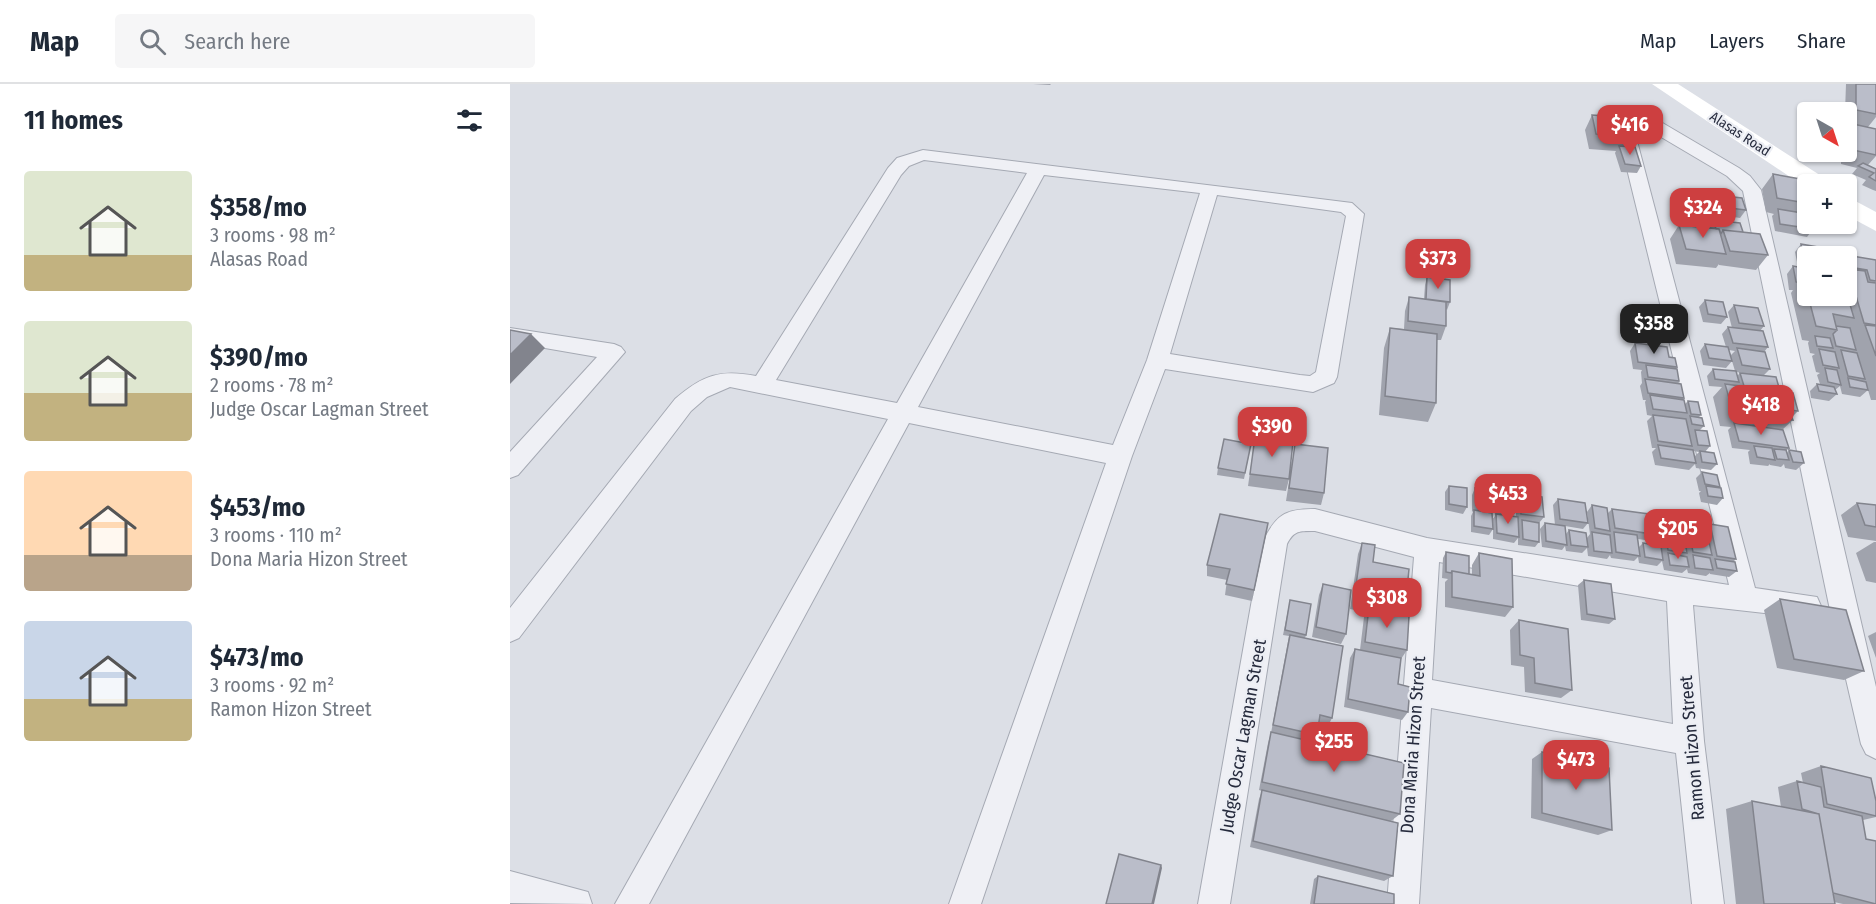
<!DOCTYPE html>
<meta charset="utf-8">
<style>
:root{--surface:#fff;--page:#f6f6f7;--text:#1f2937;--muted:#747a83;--line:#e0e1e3;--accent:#cd3f40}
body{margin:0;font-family:"Fira Sans Condensed",sans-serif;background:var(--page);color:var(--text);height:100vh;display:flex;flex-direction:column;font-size:22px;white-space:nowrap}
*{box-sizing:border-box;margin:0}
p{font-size:20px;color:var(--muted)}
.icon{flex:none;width:33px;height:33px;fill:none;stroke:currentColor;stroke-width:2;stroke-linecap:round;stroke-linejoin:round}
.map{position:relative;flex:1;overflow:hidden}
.sheet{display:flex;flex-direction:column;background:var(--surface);width:510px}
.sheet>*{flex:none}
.needle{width:39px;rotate:141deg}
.buttons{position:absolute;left:1287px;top:18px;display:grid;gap:12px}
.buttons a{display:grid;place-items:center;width:60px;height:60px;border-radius:6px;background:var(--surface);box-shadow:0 2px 4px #0004;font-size:30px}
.price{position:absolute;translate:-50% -51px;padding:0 14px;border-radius:12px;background:var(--accent);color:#fff;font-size:20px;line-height:39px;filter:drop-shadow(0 2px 3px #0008)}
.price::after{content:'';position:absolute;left:50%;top:36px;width:18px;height:14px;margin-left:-9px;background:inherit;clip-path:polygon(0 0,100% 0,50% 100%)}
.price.active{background:#222;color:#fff}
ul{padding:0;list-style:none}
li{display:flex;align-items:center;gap:18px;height:150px;padding:0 24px}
li span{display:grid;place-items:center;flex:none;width:168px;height:120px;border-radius:6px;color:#555}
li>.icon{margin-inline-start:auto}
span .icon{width:72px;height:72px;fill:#fffc;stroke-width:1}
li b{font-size:26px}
h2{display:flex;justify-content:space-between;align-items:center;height:72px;padding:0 24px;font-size:26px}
header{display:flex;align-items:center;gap:36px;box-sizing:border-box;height:84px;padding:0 30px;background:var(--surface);border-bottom:2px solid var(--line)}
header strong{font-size:28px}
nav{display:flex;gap:33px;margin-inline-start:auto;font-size:21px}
.search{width:420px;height:54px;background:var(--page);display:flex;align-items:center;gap:15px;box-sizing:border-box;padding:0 21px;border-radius:6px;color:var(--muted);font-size:22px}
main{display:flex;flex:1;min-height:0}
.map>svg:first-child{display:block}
</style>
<header>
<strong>Map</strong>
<div class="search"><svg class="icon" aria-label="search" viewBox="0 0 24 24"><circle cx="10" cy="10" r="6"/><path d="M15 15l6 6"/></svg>Search here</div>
<nav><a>Map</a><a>Layers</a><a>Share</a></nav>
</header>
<main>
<section class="sheet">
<h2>11 homes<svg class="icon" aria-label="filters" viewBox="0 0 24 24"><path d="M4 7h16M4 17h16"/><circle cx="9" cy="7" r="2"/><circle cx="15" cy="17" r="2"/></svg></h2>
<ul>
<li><span style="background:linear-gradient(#dfe7d0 70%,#c2b280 0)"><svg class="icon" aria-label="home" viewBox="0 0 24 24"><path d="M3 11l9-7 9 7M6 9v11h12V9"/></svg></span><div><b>$358/mo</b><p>3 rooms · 98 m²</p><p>Alasas Road</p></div></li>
<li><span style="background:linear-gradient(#dfe7d0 60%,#c2b280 0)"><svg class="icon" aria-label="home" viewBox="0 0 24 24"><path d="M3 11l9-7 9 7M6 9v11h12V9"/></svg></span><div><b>$390/mo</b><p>2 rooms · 78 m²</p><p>Judge Oscar Lagman Street</p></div></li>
<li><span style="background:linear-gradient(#ffd9b3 70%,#b9a48a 0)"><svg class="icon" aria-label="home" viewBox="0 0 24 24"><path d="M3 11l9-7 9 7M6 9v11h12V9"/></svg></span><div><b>$453/mo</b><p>3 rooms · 110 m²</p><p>Dona Maria Hizon Street</p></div></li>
<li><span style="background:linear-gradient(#c9d6e8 65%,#c2b280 0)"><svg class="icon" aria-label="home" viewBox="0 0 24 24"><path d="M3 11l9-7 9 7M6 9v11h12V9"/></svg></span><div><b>$473/mo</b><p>3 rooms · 92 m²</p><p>Ramon Hizon Street</p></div></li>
</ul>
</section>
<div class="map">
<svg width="1366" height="820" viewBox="0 0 1366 820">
<rect width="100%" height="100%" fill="#dcdfe6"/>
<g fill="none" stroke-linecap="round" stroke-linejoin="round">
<defs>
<path id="street" d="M1122 27 1139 31 1229 84 1240 92 1251 106 1366 603V675L1356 670 1351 660 1320 526 1233 107 1217 92 1124 37 1122 38 1245 504 1307 513 1311 522 1307 531 1298 534 1183 521 1194 657 1214 820H1182L1166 669 921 624 909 820H877L893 612 891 607 894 600 904 473 805 447C790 447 784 446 777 460L720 820H688L752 459C766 431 774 425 805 425L917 454 1219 501 1105 36ZM929 478 1157 517 1163 640 922 596Z
M413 66 842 119 854 130 827 293 824 299 803 308 655 285 622 372 471 820H439L596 379 399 339 139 820H105L378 335 220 303 197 313 181 327 9 554 0 558V524L165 315C193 291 210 285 246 292L378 84 387 74ZM414 76 517 89 387 319 266 296 391 91 399 82ZM534 91 690 109 637 276 603 361 408 323ZM707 111 831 128 836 132 806 288 800 292 790 291 660 270Z
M0 244 104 260 111 263 115 268 8 391 0 394V368L87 273 0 258Z
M0 787 78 808 82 820 0 819Z"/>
</defs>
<use href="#street" stroke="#a5a9b3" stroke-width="2"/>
<use href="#street" fill="#eff0f5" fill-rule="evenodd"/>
<path fill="#fff" fill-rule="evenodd" d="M1142 0H1168L1316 95 1319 100H1298V105Z
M1336 112 1366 128V147L1336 131Z"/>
</g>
<path fill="#a0a3ad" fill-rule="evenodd" d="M523 0H541L540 1Z
M1336 0H1366V33L1358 43 1366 45V72L1358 81 1366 85V107L1363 106 1352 101 1356 96 1342 90 1347 84 1331 80V68H1336V47L1341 42 1336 41V28H1335Z
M1082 31 1125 54 1120 63 1131 82 1127 89 1111 88 1105 69 1106 67 1079 65 1075 46Z
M1263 90 1298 100V140L1303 145 1297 153 1265 147 1262 132 1264 130 1256 128 1252 105Z
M1196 110 1236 126 1230 134 1218 132 1216 136 1196 134 1191 118Z
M1203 136 1233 148 1258 171 1246 186 1209 181V180L1206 184 1166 180 1160 155 1169 141 1198 144Z
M1291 160 1298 172V212H1336V172H1335L1336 171 1366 176V316H1361L1358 306 1350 313 1332 310 1330 302 1325 306 1327 310 1319 317 1301 314 1300 307 1307 300H1310L1307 291 1310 289 1306 288 1302 272 1305 270 1300 269 1298 259 1299 257 1292 256 1281 209 1283 206H1279L1277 190 1283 182 1288 183 1285 168Z
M917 193 940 218 937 226 936 225V242L931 256H927L926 319 918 338 869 331 874 264 880 244 894 245 895 227 899 213 914 215 915 201Z
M1195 216 1217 233 1211 240 1193 238 1189 223Z
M1224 221 1254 242 1250 247 1258 263 1254 268 1260 285 1253 292 1226 288 1227 292 1230 289 1270 307 1288 327 1282 333 1283 336 1272 346 1279 364 1276 367 1277 369 1279 366 1294 379 1286 386 1275 384 1274 380 1271 383 1260 381V380L1258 382 1240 380 1238 368 1240 366 1222 364 1218 346 1221 343 1210 342 1203 313 1212 303 1199 302 1197 292 1203 285 1225 287 1222 277 1216 284 1193 281 1190 267 1195 260 1216 263 1212 250 1218 243 1222 244 1218 228ZM1219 266 1225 267 1221 271Z
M1125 259 1159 273 1167 283 1166 285 1169 297 1168 299 1174 314 1173 315 1175 320 1178 317 1191 331 1189 333 1194 342 1190 346 1200 362 1195 368 1207 380 1201 386 1186 384 1185 380 1179 386 1145 381 1142 368 1146 364H1142L1137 337 1142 332 1137 331 1135 318 1136 316H1133L1130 302 1132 299 1131 288 1132 286 1123 285 1120 267ZM1183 367 1189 368 1184 373Z
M745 353 779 395 776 407 738 402Z
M785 360 814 409 811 421 776 417Z
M740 366 734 395 707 391 708 384Z
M1192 388 1210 403 1209 404 1213 414 1207 421 1191 418 1189 409 1191 407H1189L1186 394Z
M939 402 957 423 953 430 935 426V408Z
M965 404 982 424 979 428 982 436 985 432 984 415 988 408 1004 429 1002 432 1006 433V416L1010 410 1034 433 1029 439V458L1025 463 1008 461V454L1004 459 983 455V445L979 451 961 448V432L963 428 962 427V411Z
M1048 415 1078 439 1073 445 1055 442 1056 450 1059 446 1077 454 1080 450 1077 428 1082 421 1098 429 1102 425 1141 450 1135 456 1128 455 1129 463 1133 459 1150 462 1147 444 1153 438 1172 442 1177 438 1196 444 1200 440 1226 475 1223 478 1227 487 1219 493 1200 490V489L1196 492 1178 489 1177 485 1172 489 1154 486 1152 477 1147 482 1129 479 1128 473 1124 477 1101 474 1100 471 1097 475 1078 472 1077 464 1072 469 1056 467 1055 462 1052 466 1032 463 1030 445 1035 439 1045 441 1043 421Z
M1347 419 1366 421V457L1338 453 1331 431Z
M758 439 742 517 715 511 717 496 697 492V481Z
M1364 458H1366V499L1356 497 1346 469Z
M852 459 863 478 895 525 892 530 897 566 891 575 888 600 898 628 892 636 834 623 840 574 845 565 850 566 854 533 856 528 840 525 848 470Z
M936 468 959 490 962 491V481L969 469 1003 523 995 533 935 523V498L938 495 932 494 933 474Z
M1074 496 1105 535 1099 540 1071 536 1068 501Z
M813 500 836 550 831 560 802 553 809 511Z
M1270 515 1354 587 1334 596 1267 584 1254 526Z
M779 521 796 551 795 554 822 634 818 642 809 639 807 651 804 658 890 730 881 737 883 792 874 797 740 763 749 715 752 707 749 706 758 659 761 649 779 552 773 551Z
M1009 536 1062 606 1051 614 1015 608 1014 583 1001 581 1000 546Z
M1366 548V574L1358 552Z
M1032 668 1102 746 1088 751 1021 734 1022 675Z
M1311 682 1366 717V733L1353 736 1366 820H1333L1324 818 1325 820H1226L1216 725 1242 717 1271 723 1268 703 1287 697 1293 699 1291 689Z
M808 792 884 820H800L804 795Z"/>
<path fill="#82848d" d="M21 250 35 264 0 300V271Z
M758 439 756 451 742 517 744 506Z
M651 781 652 784 644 820H642Z"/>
<path fill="#babdc9" stroke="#82848d" stroke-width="1.5" d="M1346 0H1366V30L1346 26Z
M1082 31 1120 34 1125 54 1086 50Z
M1343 40 1366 45V71L1343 66Z
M1109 62 1125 63 1131 82 1115 80Z
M1353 79 1366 85V97L1359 93 1364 89 1348 82Z
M1263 90 1307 98V100H1298V114L1295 113 1296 119 1267 114Z
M1196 110 1232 114 1236 126 1220 124 1221 129 1201 127Z
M1268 125 1298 130V140H1302L1303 145 1270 140Z
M1203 136 1230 139 1233 148 1213 146 1211 150 1209 145H1206Z
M1169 141 1209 145 1216 170 1176 165Z
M1213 146 1250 150 1258 171 1220 167Z
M1291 160 1319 165 1320 172H1298V182H1295Z
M1336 171 1366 176V197L1360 196 1357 186 1339 183Z
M1283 182 1298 185V195L1294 194 1290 199 1286 198Z
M1338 185 1355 187 1358 198 1366 199V241L1354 239Z
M917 193 940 196V218L916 215Z
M1294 194 1298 195V210Z
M1336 207 1344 234 1323 230 1327 246 1306 242 1298 212H1336Z
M899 213 936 218V242L898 237Z
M1195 216 1213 218 1217 233 1198 230Z
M1224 221 1248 224 1254 242 1229 239Z
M1355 241 1366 242V272Z
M1326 242 1340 244 1346 266 1326 262 1323 250 1327 246Z
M1218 243 1253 247 1258 263 1223 259Z
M880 244 927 250 926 319 875 312Z
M0 246 21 250 0 271Z
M1305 252 1320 254 1323 264 1307 262Z
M1125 259 1157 263 1159 273 1165 274 1167 283 1128 278Z
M1195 260 1218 263 1222 277 1199 274Z
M1227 264 1255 268 1260 285 1232 281Z
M1309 265 1325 268 1329 284 1313 281Z
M1331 266 1347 269 1355 295 1338 292Z
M1136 281 1167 285 1169 297 1138 293Z
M1315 284 1327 286 1331 301 1318 298Z
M1203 285 1226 287 1229 298 1205 295Z
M1230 289 1266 293 1270 307 1234 302Z
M1338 294 1356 298 1358 306 1340 303Z
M1135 295 1171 300 1174 314 1138 309Z
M1215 300 1283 309 1288 327 1279 326 1283 336 1223 328Z
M1307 300 1324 303 1327 310 1309 307Z
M1140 311 1174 316 1177 329 1143 325Z
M1178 317 1188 318 1191 331 1181 330Z
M1143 331 1176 335 1182 362 1148 357Z
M1180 332 1192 334 1194 342 1182 340Z
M1224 339 1273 346 1279 364 1229 357Z
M1185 346 1197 347 1200 362 1188 361Z
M745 353 783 358 779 395 740 390Z
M714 355 741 360 735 389 708 384Z
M785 360 818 364 814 409 779 404Z
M1148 361 1183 366 1186 379 1151 374Z
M1244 362 1262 364 1265 376 1247 373Z
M1264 365 1276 366 1279 376 1267 375Z
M1279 366 1291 368 1294 379 1283 378Z
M1190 367 1204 369 1207 380 1192 378Z
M1192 388 1207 391 1210 403 1195 400Z
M939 402 957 404V423L939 420Z
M1196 402 1211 404 1213 414 1198 412Z
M965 404 981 407 982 424 966 421Z
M988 408 1003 410 1004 429 989 427Z
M1010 410 1032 413 1034 433 1011 430Z
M1048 415 1075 419 1078 439 1050 435Z
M1347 419 1366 421V443L1355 441Z
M1082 421 1097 424 1100 447 1085 444Z
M1102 425 1139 430 1141 450 1105 444Z
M964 426 982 429 983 445 964 442Z
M710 430 758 439 744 506 716 500 720 485 697 481Z
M986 430 1008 433 1009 453 987 449Z
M1012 436 1029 439V458L1013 455Z
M1153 438 1172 440 1177 469 1158 466Z
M1177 438 1195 440 1202 471 1183 468Z
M1035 439 1055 442 1057 461 1036 457Z
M1200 440 1218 443 1226 475 1207 472Z
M1059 446 1076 449 1078 463 1061 461Z
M1082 448 1100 451 1102 469 1084 467Z
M1104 448 1127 451 1130 472 1106 468Z
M852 459 865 461 863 478 899 485 895 525 844 515Z
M1133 459 1151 462 1153 476 1135 473Z
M936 468 959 472V490L942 487 941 489 936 488Z
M969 469 1002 475 1003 523 942 513V487L970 492Z
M1158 469 1177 473 1179 483 1160 481Z
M1183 471 1200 474 1203 486 1185 484Z
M1205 475 1225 478 1227 487 1207 484Z
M1074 496 1101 500 1105 535 1077 530Z
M813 500 841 506 836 550 806 543Z
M1270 515 1336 526 1354 587 1284 575Z
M780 516 801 520 796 551 775 546Z
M859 523 899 532 897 566 855 558Z
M1009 536 1058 545 1062 606 1025 599 1024 574 1010 571Z
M780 551 833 562 822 634 810 631 807 651 763 641Z
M845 565 891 574 888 600 900 603 898 628 838 615Z
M761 648 894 679 890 730 752 698Z
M1032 668 1099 684 1102 746 1032 729Z
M1311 682 1361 694 1366 717V732L1317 720Z
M1287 697 1311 703 1314 723 1352 732 1356 755 1366 757V820L1323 809 1309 730 1292 725Z
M752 706 888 739 883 792 743 757Z
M1242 717 1309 730 1325 820H1254Z
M609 770 651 781 642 820H596Z
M808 792 884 810V820H804Z"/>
<g text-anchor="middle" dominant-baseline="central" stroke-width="4.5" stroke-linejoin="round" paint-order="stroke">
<g font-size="14" fill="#262b3d" stroke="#eceef4">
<text transform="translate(1230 50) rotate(33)">Alasas Road</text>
</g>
<g font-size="18" fill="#262b3d" stroke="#eceef4">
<text transform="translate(733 652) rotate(-80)">Judge Oscar Lagman Street</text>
<text transform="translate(903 661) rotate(-86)">Dona Maria Hizon Street</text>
<text transform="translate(1182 664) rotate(-95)">Ramon Hizon Street</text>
</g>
</g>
</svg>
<div class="buttons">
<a><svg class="needle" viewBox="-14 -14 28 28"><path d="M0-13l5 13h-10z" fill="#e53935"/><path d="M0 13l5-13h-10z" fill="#747a83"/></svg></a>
<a>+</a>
<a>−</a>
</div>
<b class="price" style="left:1120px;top:72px">$416</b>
<b class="price" style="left:1193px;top:155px">$324</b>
<b class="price" style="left:928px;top:206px">$373</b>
<b class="price active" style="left:1144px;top:271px">$358</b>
<b class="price" style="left:1251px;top:352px">$418</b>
<b class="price" style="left:762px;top:374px">$390</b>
<b class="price" style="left:998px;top:441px">$453</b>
<b class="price" style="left:1168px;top:476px">$205</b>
<b class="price" style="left:877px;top:545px">$308</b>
<b class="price" style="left:824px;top:689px">$255</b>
<b class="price" style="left:1066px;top:707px">$473</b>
</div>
</main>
